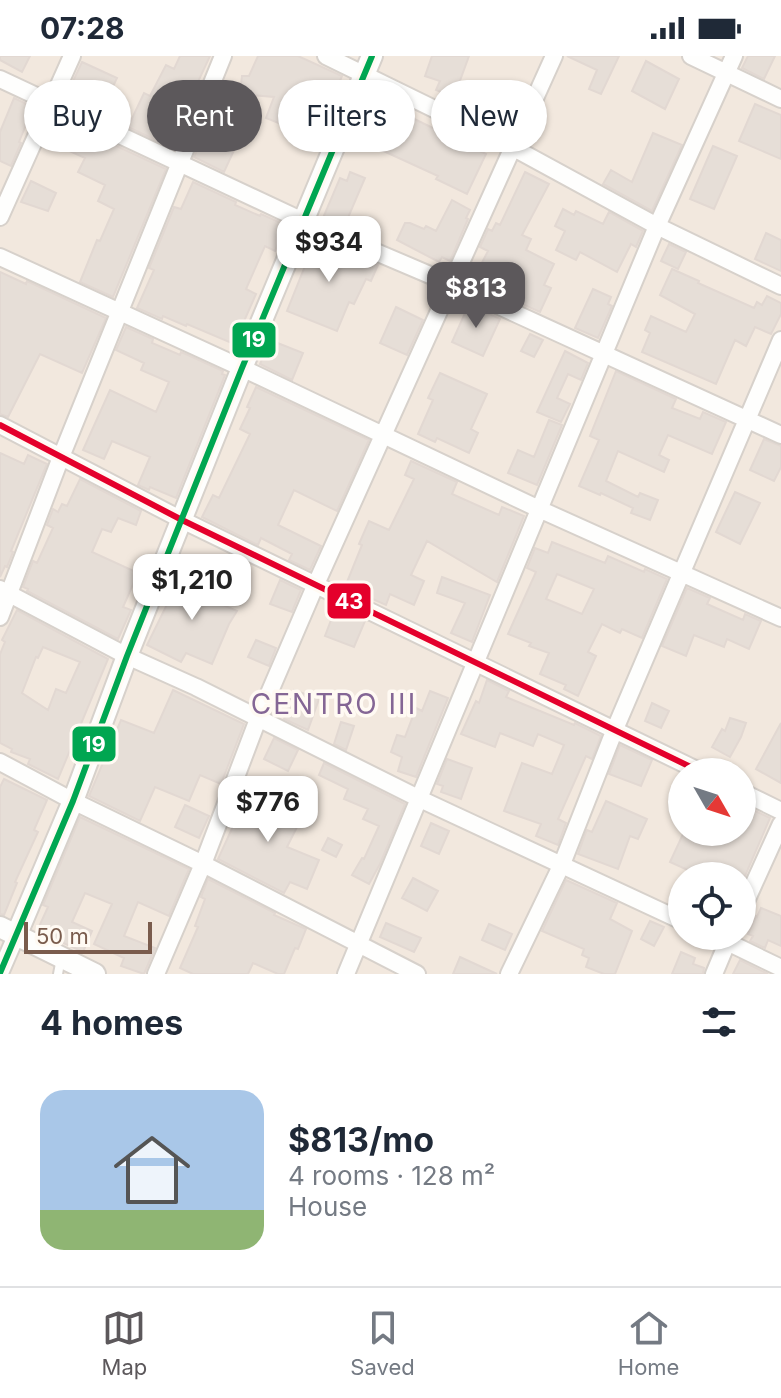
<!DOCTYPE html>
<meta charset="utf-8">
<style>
:root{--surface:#fff;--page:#f2f2f3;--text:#1f2937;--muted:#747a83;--line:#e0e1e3;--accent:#5c585b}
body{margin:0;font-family:Inter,sans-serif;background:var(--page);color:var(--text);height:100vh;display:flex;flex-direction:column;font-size:30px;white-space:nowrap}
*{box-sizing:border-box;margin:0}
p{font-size:26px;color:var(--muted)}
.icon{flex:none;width:44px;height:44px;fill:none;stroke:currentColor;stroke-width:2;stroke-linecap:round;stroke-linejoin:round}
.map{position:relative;height:918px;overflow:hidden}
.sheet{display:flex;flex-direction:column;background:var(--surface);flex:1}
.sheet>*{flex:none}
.top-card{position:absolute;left:24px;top:24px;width:734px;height:72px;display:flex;gap:16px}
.needle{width:52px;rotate:129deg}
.fabs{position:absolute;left:668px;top:702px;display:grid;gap:16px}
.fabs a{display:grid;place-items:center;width:88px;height:88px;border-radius:50%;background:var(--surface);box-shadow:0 2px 6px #0004;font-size:40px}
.scale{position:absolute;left:24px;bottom:20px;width:128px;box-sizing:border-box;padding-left:8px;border:4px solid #7a5c4d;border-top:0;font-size:22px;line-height:28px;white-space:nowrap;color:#7a5c4d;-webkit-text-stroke:6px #fffaf3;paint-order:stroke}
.price{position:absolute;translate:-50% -68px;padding:0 18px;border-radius:16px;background:#fff;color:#222;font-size:26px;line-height:52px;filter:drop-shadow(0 2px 4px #0008)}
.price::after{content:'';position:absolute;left:50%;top:48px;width:24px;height:18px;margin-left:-12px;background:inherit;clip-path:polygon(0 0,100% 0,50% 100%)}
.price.selected{background:var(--accent);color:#fff}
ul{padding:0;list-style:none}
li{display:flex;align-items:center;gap:24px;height:200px;padding:0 40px}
li span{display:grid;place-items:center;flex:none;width:224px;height:160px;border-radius:24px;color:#555}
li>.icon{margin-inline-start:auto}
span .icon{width:96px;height:96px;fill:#fffc;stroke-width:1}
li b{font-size:34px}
h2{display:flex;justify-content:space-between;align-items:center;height:96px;padding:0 40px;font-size:34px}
.pill{padding:0 28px;border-radius:36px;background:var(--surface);box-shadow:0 2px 6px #0004;font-size:28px;line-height:72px}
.pill.selected{background:var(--accent);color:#fff}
.status{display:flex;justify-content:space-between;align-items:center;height:56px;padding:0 40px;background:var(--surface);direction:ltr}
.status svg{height:22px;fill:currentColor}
.tab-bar{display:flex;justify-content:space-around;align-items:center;height:112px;border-top:2px solid var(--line);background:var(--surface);font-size:22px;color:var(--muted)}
.tab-bar a{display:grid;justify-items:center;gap:4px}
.tab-bar .selected{color:var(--accent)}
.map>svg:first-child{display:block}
</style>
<div class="status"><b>07:28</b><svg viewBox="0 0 49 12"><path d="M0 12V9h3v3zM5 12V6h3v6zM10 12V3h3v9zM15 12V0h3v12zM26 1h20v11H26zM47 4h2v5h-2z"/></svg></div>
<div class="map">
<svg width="781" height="918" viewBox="0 0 781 918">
<rect width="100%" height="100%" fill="#f9f5f0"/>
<path fill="#f2e8de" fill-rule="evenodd" d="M0 0H781V918H0ZM682 716H742V776H682ZM682 820H742V880H682Z"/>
<path fill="#e6ded7" stroke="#e2d8d2" stroke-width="2" fill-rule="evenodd" d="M0 0H30L22 16 0 4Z
M180 0H210L168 90 128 71 144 37 150 40 166 9 174 13Z
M258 0H298L342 20 323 66 328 68 320 86 295 75 296 74 266 62 274 41 240 38 242 20H249Z
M432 0H469L454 41 436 34 440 25 425 20Z
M567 0H619L601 38 589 33 597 14Z
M748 0H775L764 23 742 12Z
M646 5 679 23 665 53 632 35Z
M82 6 117 22 100 58 72 45 74 41 67 38Z
M496 27 523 41 507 77 478 62Z
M14 42 33 51 19 86 21 87 11 110 0 105V76Z
M755 48 781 59V103L739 85Z
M398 55 486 98 467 138 436 123 438 120 379 93Z
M63 65 166 113 113 241 80 226 97 184 100 185 114 153 98 145 105 129 78 116 85 102 52 87Z
M216 69 231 76 227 86 236 90 224 116 194 101 204 78 210 81Z
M653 77 682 89 652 155 603 128 611 114 632 126Z
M713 90 737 100 714 153 690 143Z
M350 116 365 122 344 171 323 162 340 122 347 125Z
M525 116 549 128 522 179 531 183 526 194 554 208 544 229 551 232 540 256 478 228V227L473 224 488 195 480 191 488 173 492 175 496 167 500 169Z
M31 125 56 137 48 155 21 146Z
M193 126 236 146 235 149 260 160 261 158 286 169 275 195 265 190 246 233 256 238 234 288 187 268 186 270 163 260 162 263 137 252 154 214 149 212 174 151 181 153Z
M452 144 470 154 466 162 468 163 450 205 442 201 439 206 397 184 405 167H410L424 173 426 170 436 175Z
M563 153 574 159 576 155 603 168 609 156 643 175 636 191 631 188 617 216 580 196 576 204 556 194 565 175 555 170Z
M766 177 781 184V215L755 203Z
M314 182 378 209 371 225 366 223 354 248 349 246 337 275 287 255 307 205 304 204Z
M669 188 686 196 678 213 661 205Z
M672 213 699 225 698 227 754 252 757 246 762 249 767 240 781 247V258L771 278 755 271 746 290 735 284 716 328 642 296 650 277 645 274 651 260 686 276 695 258 660 239Z
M0 216 26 228 27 225 106 262 82 317 40 298 8 361 0 358Z
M593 233 611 241 608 248 612 250 598 282 575 272Z
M469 248 500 263 483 300 452 286Z
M396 251 423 264 407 299 380 287Z
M126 271 153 283 152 287 180 299 181 296 188 299 223 315 222 318 225 319 176 442 150 431 149 434 138 429 150 401 112 385 104 403 83 394 110 334 156 356 169 326 141 314 144 307 116 294Z
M530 278 543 284 534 301 521 295Z
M270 284 303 297 292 324 260 308Z
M565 295 588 307 581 324 568 318 557 342 570 348 561 366 537 356Z
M616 315 676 343 672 352 700 363 703 356 726 366 712 398 668 379 659 399 669 404 664 416 618 395 606 425 638 441 640 437 658 444 650 464 631 457 633 452 601 437 600 439 579 430 599 384 590 380Z
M440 317 487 338 471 373 478 377 469 397 437 382 435 386 418 378 433 344 428 342Z
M256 331 369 384 337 455 294 434 278 469 321 490 310 514 289 504 292 498 261 482 258 489 202 461 213 439 219 442 250 378 240 373 250 352 247 351Z
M549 364 562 369 537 429 508 417 518 394 534 401Z
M764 383 781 390V411L774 425 750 414Z
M0 397 24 408 28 399 47 408 11 495 13 496 7 511 5 510 0 521Z
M411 405 457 426 452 438 499 459 502 451 524 460 497 526 427 485 411 519 424 525 414 549 390 538 386 549 345 531 362 489 359 488 369 465 389 474 414 423 405 419Z
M80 423 141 455 136 469 118 462 111 476 102 473 92 496 138 517 123 551 131 554 118 583 27 535 28 533 23 531 33 505 37 507 53 472 47 469 53 453 58 456 62 448 67 450Z
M735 436 760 447 740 488 716 476Z
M552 486 605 507 608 500 644 516 645 513 667 523 642 582 622 573 620 577 602 568 588 596 596 600 578 640 564 633 566 629 540 618 549 597 529 590 531 587 508 578 536 516 527 512 535 492 548 497ZM557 518 594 533 582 558 546 543Z
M183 516 227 541 223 549 237 555 229 568 212 608 186 597 181 606 147 589Z
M442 521 490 539 472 586 451 577 465 547 437 537Z
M280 524 301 534 292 556 270 548Z
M687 532 710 542 707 548 743 564 745 558 761 565 749 593 727 583 724 591 694 579 686 600 662 590Z
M336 551 365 565 354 591 325 580Z
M17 554 108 603 58 723 28 708 30 703 11 696 12 693 0 687V598L5 586 2 584ZM43 591 80 606 66 637 56 633 48 654 22 637 36 601 38 602Z
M256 584 276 592 269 610 248 601Z
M487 624 509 635 506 641 574 669 575 667 601 680 592 703 586 700 558 763 566 767 558 789 536 780 541 768 504 755 522 707 552 718 564 689 538 678 533 690 500 677 495 691 461 678 476 645 479 647Z
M173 634 244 668 221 728 200 719 189 745 155 731 140 765 89 740 121 664 154 677Z
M294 634 319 643 308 674 284 663Z
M430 635 448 642 416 721 398 715 402 701 391 696 397 679 405 681 416 652 422 655Z
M652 647 669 655 661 672 645 665Z
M730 662 746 667 741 681 730 701 712 691 722 673 725 675Z
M341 666 354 670 346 694 334 688Z
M781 667V727L756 713Z
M274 682 298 694 288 715 264 703Z
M620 689 652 704 641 730 609 718Z
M447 703 472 712 461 743 441 736 443 730 437 728Z
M324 707 405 748 380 808 369 828 352 819 362 802 364 803 379 770 363 763 368 753 344 743 348 733 319 719Z
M4 723 47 744 34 774 38 776 15 826 17 827 4 859 0 858V731Z
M253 732 304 757 287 791 319 804 307 833 290 826 284 837 218 803 235 766 238 767Z
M606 745 647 763 638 783 630 780 618 813 578 798 586 776 587 774 592 776Z
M185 749 209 760 199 782 175 771Z
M751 753 770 762 745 820H701L670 806 684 776H742Z
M80 761 189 813 169 860 138 846 124 880 155 892 144 918 121 910 124 902 94 888 112 848 85 837 72 866 92 875 83 896 37 875 48 851 43 849Z
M431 767 449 775 439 798 421 790Z
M328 782 342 789 336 801 322 794Z
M413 822 438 835 427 855 402 842Z
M208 823 275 857 274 859 306 873 298 893 295 892 284 918H278L253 907 248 918H193L180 912 198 871 195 870 205 843 201 841Z
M566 824 617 847 610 863 632 875 615 918H604L586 911 589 902 582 899 584 893 542 875Z
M761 852 781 860V890L768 884 765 892 750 885 753 880 748 878 756 860 757 861Z
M650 865 664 871 654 890 641 883Z
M386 867 421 882 414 896 380 881Z
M489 868 512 878 505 894 482 884Z
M681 896 695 902 693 908 704 912 703 918H672Z
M460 901 497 918H453Z
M740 904 768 918H733Z"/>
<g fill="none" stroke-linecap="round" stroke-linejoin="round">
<defs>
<path id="service" d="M58 918 61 902"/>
<path id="minor" d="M326 0 512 91 657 170 781 230
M691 0 781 43
M0 23 303 165 451 228 781 379
M0 161 72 0
M0 201 242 312 539 453 781 562
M0 369 182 464 701 716
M0 533 127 600 196 631 420 743 682 865
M0 561 61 401 223 0
M0 706 73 745 203 808 417 918
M742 736 781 755
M742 854 781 768
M715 880 781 912
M0 917 16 880
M156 918 203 808 258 663 316 528 554 0
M346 918 657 170 734 0
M509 918 562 808 615 673 781 284
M714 918 730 880"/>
<path id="tertiary" d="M0 871 95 918
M16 880 73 745 127 600 242 312 372 0"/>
</defs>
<use href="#service" stroke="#d7d1cb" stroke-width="12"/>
<use href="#minor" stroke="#d7d1cb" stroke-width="20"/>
<use href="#tertiary" stroke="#d7d1cb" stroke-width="24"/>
<use href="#service" stroke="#fefefd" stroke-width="8"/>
<use href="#minor" stroke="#fefefd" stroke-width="16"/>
<use href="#tertiary" stroke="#fefefd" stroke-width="20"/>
<defs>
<path id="bus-1" d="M0 369 182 464 701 716"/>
<path id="bus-2" d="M0 917 73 745 127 600 242 312 372 0"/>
</defs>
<use href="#bus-1" stroke="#fffaf3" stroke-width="12"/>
<use href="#bus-2" stroke="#fffaf3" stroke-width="12"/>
<use href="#bus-1" stroke="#e4002b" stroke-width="6"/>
<use href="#bus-2" stroke="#00a651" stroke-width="6"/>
</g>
<g text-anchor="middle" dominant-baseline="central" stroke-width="7" stroke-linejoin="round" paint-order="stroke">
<g font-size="28" letter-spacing="2" fill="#846695" stroke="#fffaf3">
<text x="334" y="648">CENTRO III</text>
</g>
</g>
<g stroke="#fffaf3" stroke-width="3">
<rect x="231" y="265" width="46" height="38" rx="8" fill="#00a651"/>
<rect x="326" y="526" width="46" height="38" rx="8" fill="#e4002b"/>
<rect x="71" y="669" width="46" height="38" rx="8" fill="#00a651"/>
</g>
<g font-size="22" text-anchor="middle" font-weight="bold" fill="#fff">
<text x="254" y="291">19</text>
<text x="349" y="553">43</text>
<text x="94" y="696">19</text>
</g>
</svg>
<div class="fabs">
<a><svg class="needle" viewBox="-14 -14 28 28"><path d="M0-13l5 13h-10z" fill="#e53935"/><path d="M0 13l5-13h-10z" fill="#747a83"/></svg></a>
<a><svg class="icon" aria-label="locate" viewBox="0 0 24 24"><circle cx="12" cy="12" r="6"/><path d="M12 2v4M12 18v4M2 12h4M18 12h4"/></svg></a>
</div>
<div class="scale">50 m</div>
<b class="price" style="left:329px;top:228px">$934</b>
<b class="price selected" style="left:476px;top:274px">$813</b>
<b class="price" style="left:192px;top:566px">$1,210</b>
<b class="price" style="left:268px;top:788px">$776</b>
<div class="top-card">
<a class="pill">Buy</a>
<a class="pill selected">Rent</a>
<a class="pill">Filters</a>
<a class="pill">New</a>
</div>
</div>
<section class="sheet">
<h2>4 homes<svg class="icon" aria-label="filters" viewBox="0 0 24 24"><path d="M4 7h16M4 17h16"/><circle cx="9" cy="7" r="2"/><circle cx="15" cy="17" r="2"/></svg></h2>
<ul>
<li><span style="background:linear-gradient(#a9c7e8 75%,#8fb573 0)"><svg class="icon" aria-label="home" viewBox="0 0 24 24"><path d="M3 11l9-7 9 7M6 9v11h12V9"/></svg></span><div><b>$813/mo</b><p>4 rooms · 128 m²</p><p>House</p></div></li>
</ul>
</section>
<nav class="tab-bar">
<a class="selected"><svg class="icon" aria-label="map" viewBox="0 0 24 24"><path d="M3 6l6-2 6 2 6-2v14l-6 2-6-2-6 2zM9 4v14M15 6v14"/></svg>Map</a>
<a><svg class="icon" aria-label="saved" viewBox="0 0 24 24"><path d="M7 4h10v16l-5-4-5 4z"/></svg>Saved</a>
<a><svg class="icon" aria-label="home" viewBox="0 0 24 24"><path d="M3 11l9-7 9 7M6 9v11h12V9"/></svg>Home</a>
</nav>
